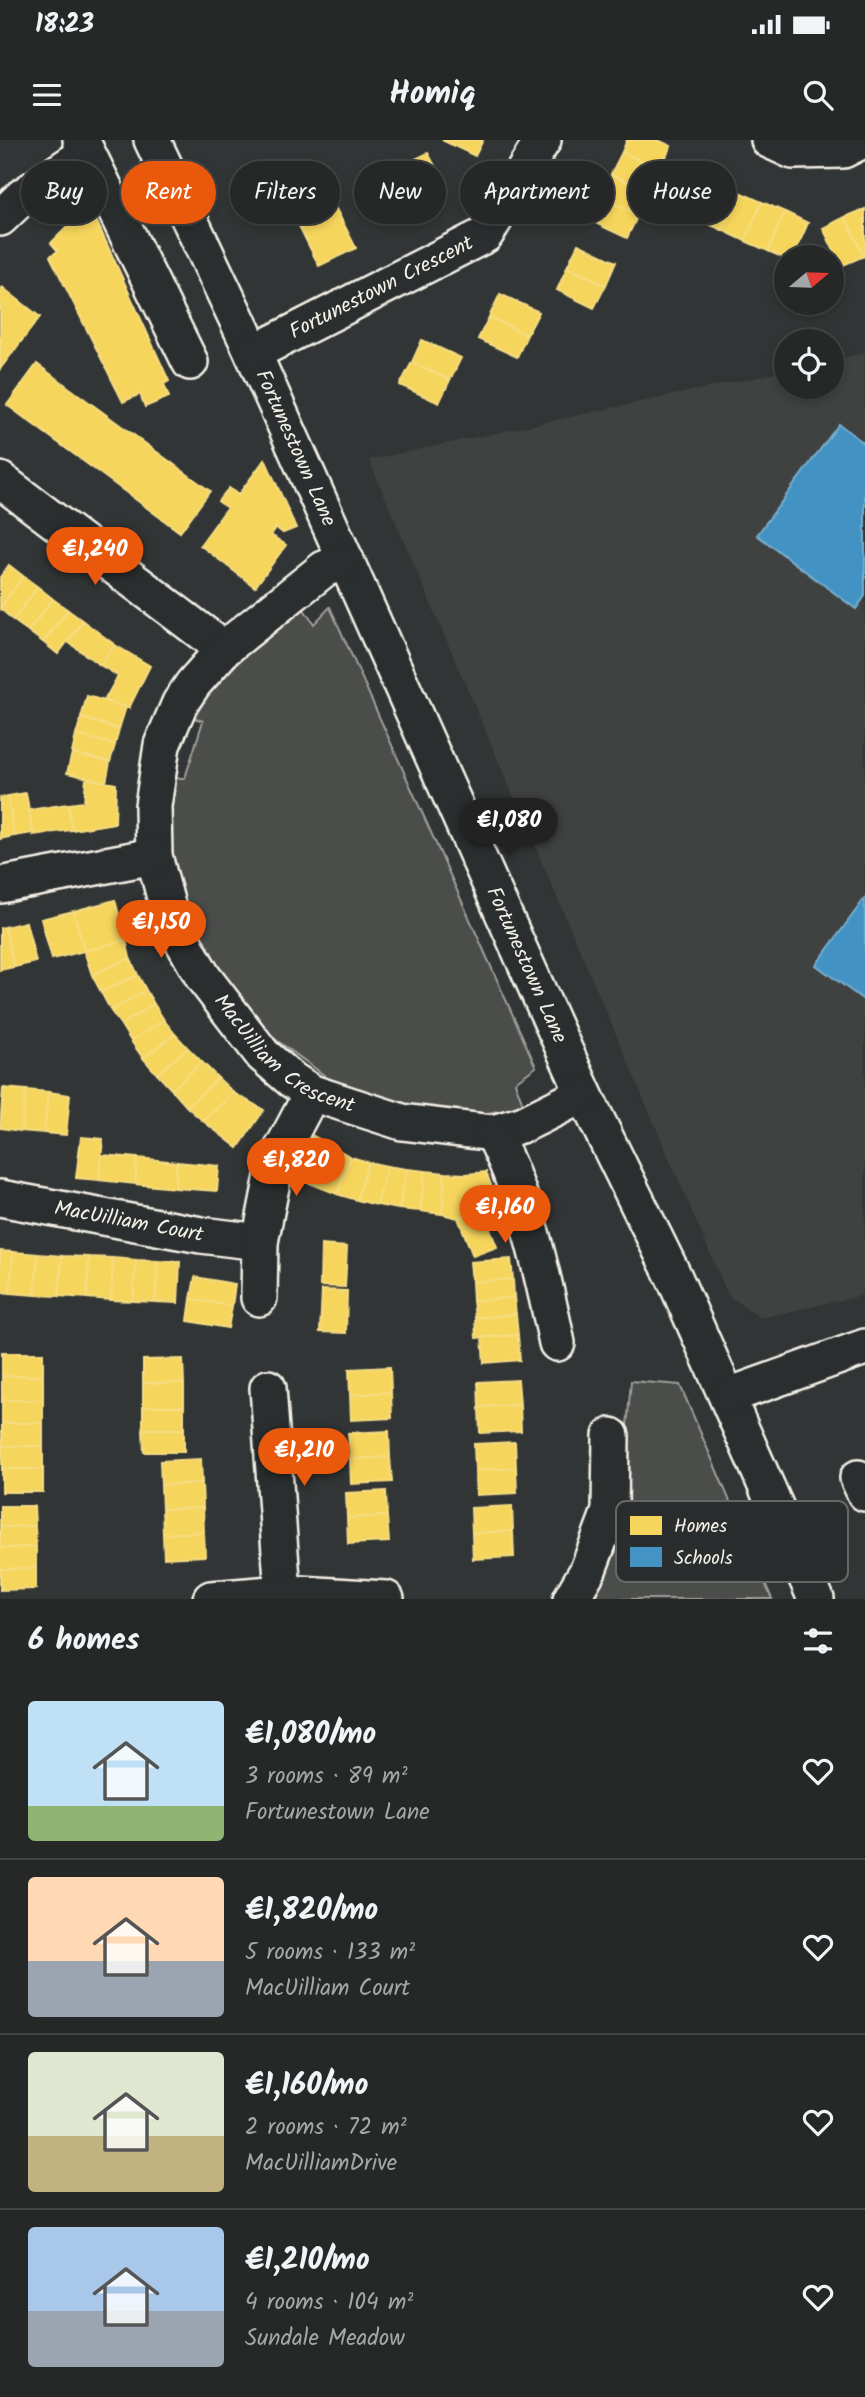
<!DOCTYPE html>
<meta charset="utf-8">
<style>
:root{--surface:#262828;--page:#2e3030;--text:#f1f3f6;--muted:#a4a6a8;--line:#424445;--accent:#ea580c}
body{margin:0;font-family:Kalam,sans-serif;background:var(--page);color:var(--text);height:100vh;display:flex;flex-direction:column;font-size:26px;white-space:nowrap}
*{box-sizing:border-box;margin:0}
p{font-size:23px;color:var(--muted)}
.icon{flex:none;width:38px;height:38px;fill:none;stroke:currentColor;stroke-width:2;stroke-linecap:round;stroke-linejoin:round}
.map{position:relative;height:1459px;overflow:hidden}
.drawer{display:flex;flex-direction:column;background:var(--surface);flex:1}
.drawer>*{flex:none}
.banner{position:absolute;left:21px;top:21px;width:824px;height:63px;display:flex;gap:14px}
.needle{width:46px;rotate:71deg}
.controls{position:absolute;left:774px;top:105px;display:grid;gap:14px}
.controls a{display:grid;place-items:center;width:70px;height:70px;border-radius:50%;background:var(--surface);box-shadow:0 4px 10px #0003,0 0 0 2px var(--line);font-size:35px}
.price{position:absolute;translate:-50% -60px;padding:0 16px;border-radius:24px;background:var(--accent);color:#fff;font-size:23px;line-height:46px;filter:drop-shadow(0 2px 4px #0008)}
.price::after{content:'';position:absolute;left:50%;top:42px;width:21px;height:16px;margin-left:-10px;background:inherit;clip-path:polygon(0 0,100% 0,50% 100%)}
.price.on{background:#222;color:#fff}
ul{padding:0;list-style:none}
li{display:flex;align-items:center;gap:21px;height:175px;padding:0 28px}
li+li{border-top:2px solid var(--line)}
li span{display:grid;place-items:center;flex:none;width:196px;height:140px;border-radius:7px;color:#555}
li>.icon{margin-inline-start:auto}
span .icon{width:84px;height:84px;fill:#fffc;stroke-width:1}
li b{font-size:30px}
h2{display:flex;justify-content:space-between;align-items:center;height:84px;padding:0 28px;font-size:30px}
.tag{padding:0 24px;border-radius:32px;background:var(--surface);box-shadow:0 4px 10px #0003,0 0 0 2px var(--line);font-size:24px;line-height:63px}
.tag.on{background:var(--accent);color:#fff}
.status{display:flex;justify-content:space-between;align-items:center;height:49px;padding:0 35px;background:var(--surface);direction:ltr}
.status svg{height:19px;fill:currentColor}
header{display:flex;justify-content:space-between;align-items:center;height:91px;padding:0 28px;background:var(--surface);font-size:32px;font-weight:700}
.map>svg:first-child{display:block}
</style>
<div class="status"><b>18:23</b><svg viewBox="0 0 49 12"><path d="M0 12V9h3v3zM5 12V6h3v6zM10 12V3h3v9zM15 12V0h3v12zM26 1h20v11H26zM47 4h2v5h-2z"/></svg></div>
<header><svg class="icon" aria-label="menu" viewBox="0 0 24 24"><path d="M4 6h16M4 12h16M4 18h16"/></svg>Homiq<svg class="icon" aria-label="search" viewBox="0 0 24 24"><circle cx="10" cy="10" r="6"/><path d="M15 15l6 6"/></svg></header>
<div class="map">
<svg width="865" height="1459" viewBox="0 0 865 1459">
<rect width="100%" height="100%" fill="#323535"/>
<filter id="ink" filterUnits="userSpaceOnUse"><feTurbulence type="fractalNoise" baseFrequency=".0143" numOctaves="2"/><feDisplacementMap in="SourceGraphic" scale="14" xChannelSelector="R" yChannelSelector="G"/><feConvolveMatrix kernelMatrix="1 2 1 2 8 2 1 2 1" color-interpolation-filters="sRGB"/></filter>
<g filter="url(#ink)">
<path fill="#404242" d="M865 213V1155L760 1178 728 1155 369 320 786 231V247H831V221Z"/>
<path fill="#4b4d4c" stroke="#a09f9a" stroke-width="2" d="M301 465 314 484 330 467 536 927 515 942 524 967 467 976 381 959 328 938 256 885 221 838 186 775 170 708V638H185L203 581 194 578 215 544Z
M631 1241 680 1245 772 1459H594L616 1411Z"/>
<path fill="#f6d55c" stroke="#f5dd86" stroke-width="2" d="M442 0H483L475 16Z
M627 0H658L671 6 660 30 622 12Z
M622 12 660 30 649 52 611 34Z
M428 13 448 50 425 62 405 24Z
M309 17 332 61 296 80 273 35Z
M405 24 425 62 403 73 383 36Z
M611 34 649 52 638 75 600 57Z
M716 41 739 52 722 90 699 80Z
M739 52 762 62 745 101 722 90Z
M600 57 638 75 627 98 589 80Z
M332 61 356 108 319 126 296 80Z
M762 62 785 72 768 111 745 101Z
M865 69V115L864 116 845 77Z
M785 72 808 83 793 117H786V119L768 111Z
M80 74 89 85 96 80 169 241 164 244 169 257 145 267 140 254 123 262 50 116 58 111 51 103Z
M845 77 864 116 841 126 823 88Z
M578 104 616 122 606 145 567 127Z
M567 127 606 145 594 168 557 150Z
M2 147 40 177 0 229V150Z
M500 154 539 172 527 195 489 177Z
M489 177 527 195 517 217 478 199Z
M422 200 461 218 450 240 412 222Z
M412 222 450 240 439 263 400 245Z
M37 224 210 351 180 392 7 265Z
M265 319 296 388 283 393 276 388 271 395 286 405 255 447 200 405 227 368 218 361 229 348 238 355Z
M9 425 23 436 0 468V437Z
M23 436 38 447 13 480 0 468Z
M38 447 53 459 28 491 13 480Z
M53 459 68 470 43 502 28 491Z
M68 470 83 481 58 514 43 502Z
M83 481 115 505 100 525 68 502Z
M115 505 150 526 129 568 104 561 118 536 100 525Z
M87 556 126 567 119 589 81 578Z
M81 578 119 589 115 605 76 595Z
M76 595 115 605 110 622 72 613Z
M72 613 110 622 106 642 67 633Z
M86 638 116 644 115 683 72 690 68 664 84 662Z
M26 653 33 693 14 696 8 656Z
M8 656 14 696 0 699V658Z
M68 664 72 690 33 695 29 670Z
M115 760 126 800 84 811 74 771Z
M74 771 84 811 52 819 41 779Z
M26 782 36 822 14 827 5 787Z
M5 787 14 827 0 830V788Z
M126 800 130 818 92 835 84 811Z
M130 818 138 835 101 852 92 835Z
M138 835 146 850 111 871 101 852Z
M146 850 154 864 121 885 111 871Z
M154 864 164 880 131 901 121 885Z
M164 880 175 894 143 918 131 901Z
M175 894 188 908 157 934 143 918Z
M188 908 202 922 172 950 157 934Z
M202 922 218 938 187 967 172 950Z
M218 938 234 953 203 981 187 967Z
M3 948 26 950 21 991 0 988Z
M26 950 48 952 44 993 21 991Z
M48 952 70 955 66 995 44 993Z
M234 953 264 970 238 1008 203 981Z
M310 994 351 1017 337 1054 289 1035Z
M81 997 103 999 99 1040 76 1038Z
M101 1015 137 1018 135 1044 99 1040Z
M351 1017 368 1022 357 1060 337 1054Z
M137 1018 177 1022 175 1048 135 1044Z
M177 1022 219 1026 217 1051 175 1048Z
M368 1022 387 1026 377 1065 357 1060Z
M387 1026 407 1029 399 1069 377 1065Z
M407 1029 425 1031 420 1071 399 1069Z
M425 1031 445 1033 442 1074 420 1071Z
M486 1032 499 1066 483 1072 482 1069 458 1078 442 1074 445 1033 466 1034Z
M482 1069 497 1107 473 1116 458 1078Z
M321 1105 347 1107 345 1147 320 1146Z
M0 1111 13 1112 10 1153 0 1152Z
M13 1112 38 1114 35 1155 10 1153Z
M38 1114 62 1116 59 1156 35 1155Z
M62 1116 89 1117 87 1158 59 1156Z
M89 1117 113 1118 111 1160 87 1158Z
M113 1118 136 1120 133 1161 111 1160Z
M511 1119 513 1139 472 1142 470 1122Z
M136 1120 158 1121 155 1162 133 1161Z
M158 1121 180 1122 178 1163 155 1162Z
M195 1137 235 1144 232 1166 191 1159Z
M513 1139 514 1157 473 1161 472 1142Z
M322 1150 347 1151 346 1193 320 1192Z
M514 1157 516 1174 475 1178 473 1161Z
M191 1159 232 1166 228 1188 188 1181Z
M516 1174 518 1195 476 1198 475 1178Z
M518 1195 520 1220 484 1223 482 1197Z
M2 1213H43V1236H2Z
M183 1219 184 1243H143V1220Z
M390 1227 391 1252 350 1255 349 1229Z
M2 1236H43V1260H2Z
M518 1240 520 1265 479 1267 478 1242Z
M143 1243H184V1266H143Z
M391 1252 392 1278 351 1280 350 1255Z
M2 1260H43V1283H2Z
M520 1265 521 1291 480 1293 479 1267Z
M143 1266H184V1289H143Z
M2 1283H43V1306H2Z
M143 1289H184V1312H144Z
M389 1291 390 1317 350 1319 348 1293Z
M515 1302 516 1328 475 1330 474 1304Z
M2 1306H43V1329H2Z
M390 1317 392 1342 351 1344 350 1319Z
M201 1319 202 1343 161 1345 160 1321Z
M516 1328 517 1353 476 1355 475 1330Z
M2 1329H43V1352H2Z
M202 1343 203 1368 162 1369 161 1345Z
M386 1351 387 1376 347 1378 346 1353Z
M0 1366H34L35 1386 0 1387Z
M512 1366 513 1391 472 1393 471 1368Z
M203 1368 204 1392 163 1394 162 1369Z
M387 1376 389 1402 348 1404 347 1378Z
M35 1386 36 1407 0 1408V1387Z
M513 1391 514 1417 473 1419 472 1393Z
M204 1392 205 1416 164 1418 163 1394Z
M36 1407V1428L0 1429V1408Z
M36 1428V1449L0 1450V1429Z"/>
<path fill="#4393c3" stroke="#78afce" stroke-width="2" d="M839 284 865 304V456L856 469 757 395Z
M865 758V861L816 825Z"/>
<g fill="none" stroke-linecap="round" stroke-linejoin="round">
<defs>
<g id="minor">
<path d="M81 0 190 222"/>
<path id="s1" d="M152 0 253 213 584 954 674 1137 816 1459"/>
<path d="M769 0 793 11 843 10 863 0"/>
<path d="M0 78 23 56 87 13"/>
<path id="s2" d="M253 213 485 95 543 0"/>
<path d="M0 340 224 509"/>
<path id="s3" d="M346 421 324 429 224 509 193 544 180 563 162 605 153 666 154 716 171 780 203 837 263 915 292 940 312 953 402 982 493 993 524 984 584 954"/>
<path d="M0 745 154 716"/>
<path d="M493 993C526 1058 542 1131 557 1203"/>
<path id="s4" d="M0 1058 201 1095 260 1102"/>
<path d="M259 1158 260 1102 276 1021 312 953"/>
<path d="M268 1248 283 1453"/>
<path d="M728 1256 865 1207"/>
<path d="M858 1338 865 1353"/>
<path d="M211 1459 283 1453 386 1459"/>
<path d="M571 1459 588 1430 610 1371 611 1296"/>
</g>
</defs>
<use href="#minor" stroke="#f4f1e8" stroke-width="40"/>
<use href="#minor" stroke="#2a2d2e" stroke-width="35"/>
</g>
</g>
<g text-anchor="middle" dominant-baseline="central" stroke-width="7" stroke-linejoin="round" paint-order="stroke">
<g font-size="21" fill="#f4f1e8" stroke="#2a2d2e">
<text stroke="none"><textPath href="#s2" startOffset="144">Fortunestown Crescent</textPath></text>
<text stroke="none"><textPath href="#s1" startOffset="340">Fortunestown Lane</textPath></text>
<text stroke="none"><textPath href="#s1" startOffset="906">Fortunestown Lane</textPath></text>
<text stroke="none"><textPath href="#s3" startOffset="625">MacUilliam Crescent</textPath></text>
<text stroke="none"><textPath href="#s4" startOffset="131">MacUilliam Court</textPath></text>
</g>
</g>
<rect x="616" y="1361" width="232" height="81" rx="10" fill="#2a2d2e" stroke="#676866" stroke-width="2"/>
<rect x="630" y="1376" width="32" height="19" fill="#f6d55c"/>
<rect x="630" y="1407" width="32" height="20" fill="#4393c3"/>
<g font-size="19" fill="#f4f1e8">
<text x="674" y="1392">Homes</text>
<text x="674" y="1424">Schools</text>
</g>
</svg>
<div class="controls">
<a><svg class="needle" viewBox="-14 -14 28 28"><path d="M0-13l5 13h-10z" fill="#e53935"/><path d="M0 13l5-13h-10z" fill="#a4a6a8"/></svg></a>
<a><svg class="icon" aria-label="locate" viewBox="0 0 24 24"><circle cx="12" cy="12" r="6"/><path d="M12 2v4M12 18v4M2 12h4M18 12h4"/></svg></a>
</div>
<b class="price" style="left:95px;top:447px">€1,240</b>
<b class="price on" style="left:509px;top:718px">€1,080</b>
<b class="price" style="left:161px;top:820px">€1,150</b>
<b class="price" style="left:296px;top:1058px">€1,820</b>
<b class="price" style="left:505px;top:1105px">€1,160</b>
<b class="price" style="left:304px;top:1348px">€1,210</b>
<div class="banner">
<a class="tag">Buy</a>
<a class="tag on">Rent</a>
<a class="tag">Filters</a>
<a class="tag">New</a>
<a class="tag">Apartment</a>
<a class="tag">House</a>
</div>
</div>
<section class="drawer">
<h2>6 homes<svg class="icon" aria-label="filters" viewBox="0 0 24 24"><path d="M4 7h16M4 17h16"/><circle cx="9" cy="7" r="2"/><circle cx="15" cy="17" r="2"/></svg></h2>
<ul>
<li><span style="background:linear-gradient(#bfe0f5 75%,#8fb573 0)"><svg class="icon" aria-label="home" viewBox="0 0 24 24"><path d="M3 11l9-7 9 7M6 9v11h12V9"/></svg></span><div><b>€1,080/mo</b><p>3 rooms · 89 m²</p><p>Fortunestown Lane</p></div><svg class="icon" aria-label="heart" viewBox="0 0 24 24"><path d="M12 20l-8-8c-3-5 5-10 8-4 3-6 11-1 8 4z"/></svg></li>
<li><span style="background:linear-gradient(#ffd9b3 60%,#9aa5b1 0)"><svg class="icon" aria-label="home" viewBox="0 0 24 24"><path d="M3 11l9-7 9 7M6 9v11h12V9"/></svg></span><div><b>€1,820/mo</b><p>5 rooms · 133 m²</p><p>MacUilliam Court</p></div><svg class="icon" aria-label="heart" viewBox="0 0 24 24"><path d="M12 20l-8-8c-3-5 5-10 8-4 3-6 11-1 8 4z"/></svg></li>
<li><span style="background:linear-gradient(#dfe7d0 60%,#c2b280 0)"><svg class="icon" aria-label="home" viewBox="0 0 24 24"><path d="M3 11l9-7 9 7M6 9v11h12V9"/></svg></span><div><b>€1,160/mo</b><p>2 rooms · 72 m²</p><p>MacUilliamDrive</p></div><svg class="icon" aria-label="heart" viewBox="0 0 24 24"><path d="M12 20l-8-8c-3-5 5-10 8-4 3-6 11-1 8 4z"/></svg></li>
<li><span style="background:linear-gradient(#a9c7e8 60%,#9aa5b1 0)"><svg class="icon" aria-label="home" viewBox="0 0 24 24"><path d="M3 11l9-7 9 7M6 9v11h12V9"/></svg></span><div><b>€1,210/mo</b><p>4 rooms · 104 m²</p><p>Sundale Meadow</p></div><svg class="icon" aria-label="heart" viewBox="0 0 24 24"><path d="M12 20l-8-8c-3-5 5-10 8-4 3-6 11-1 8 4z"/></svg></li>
</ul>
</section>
